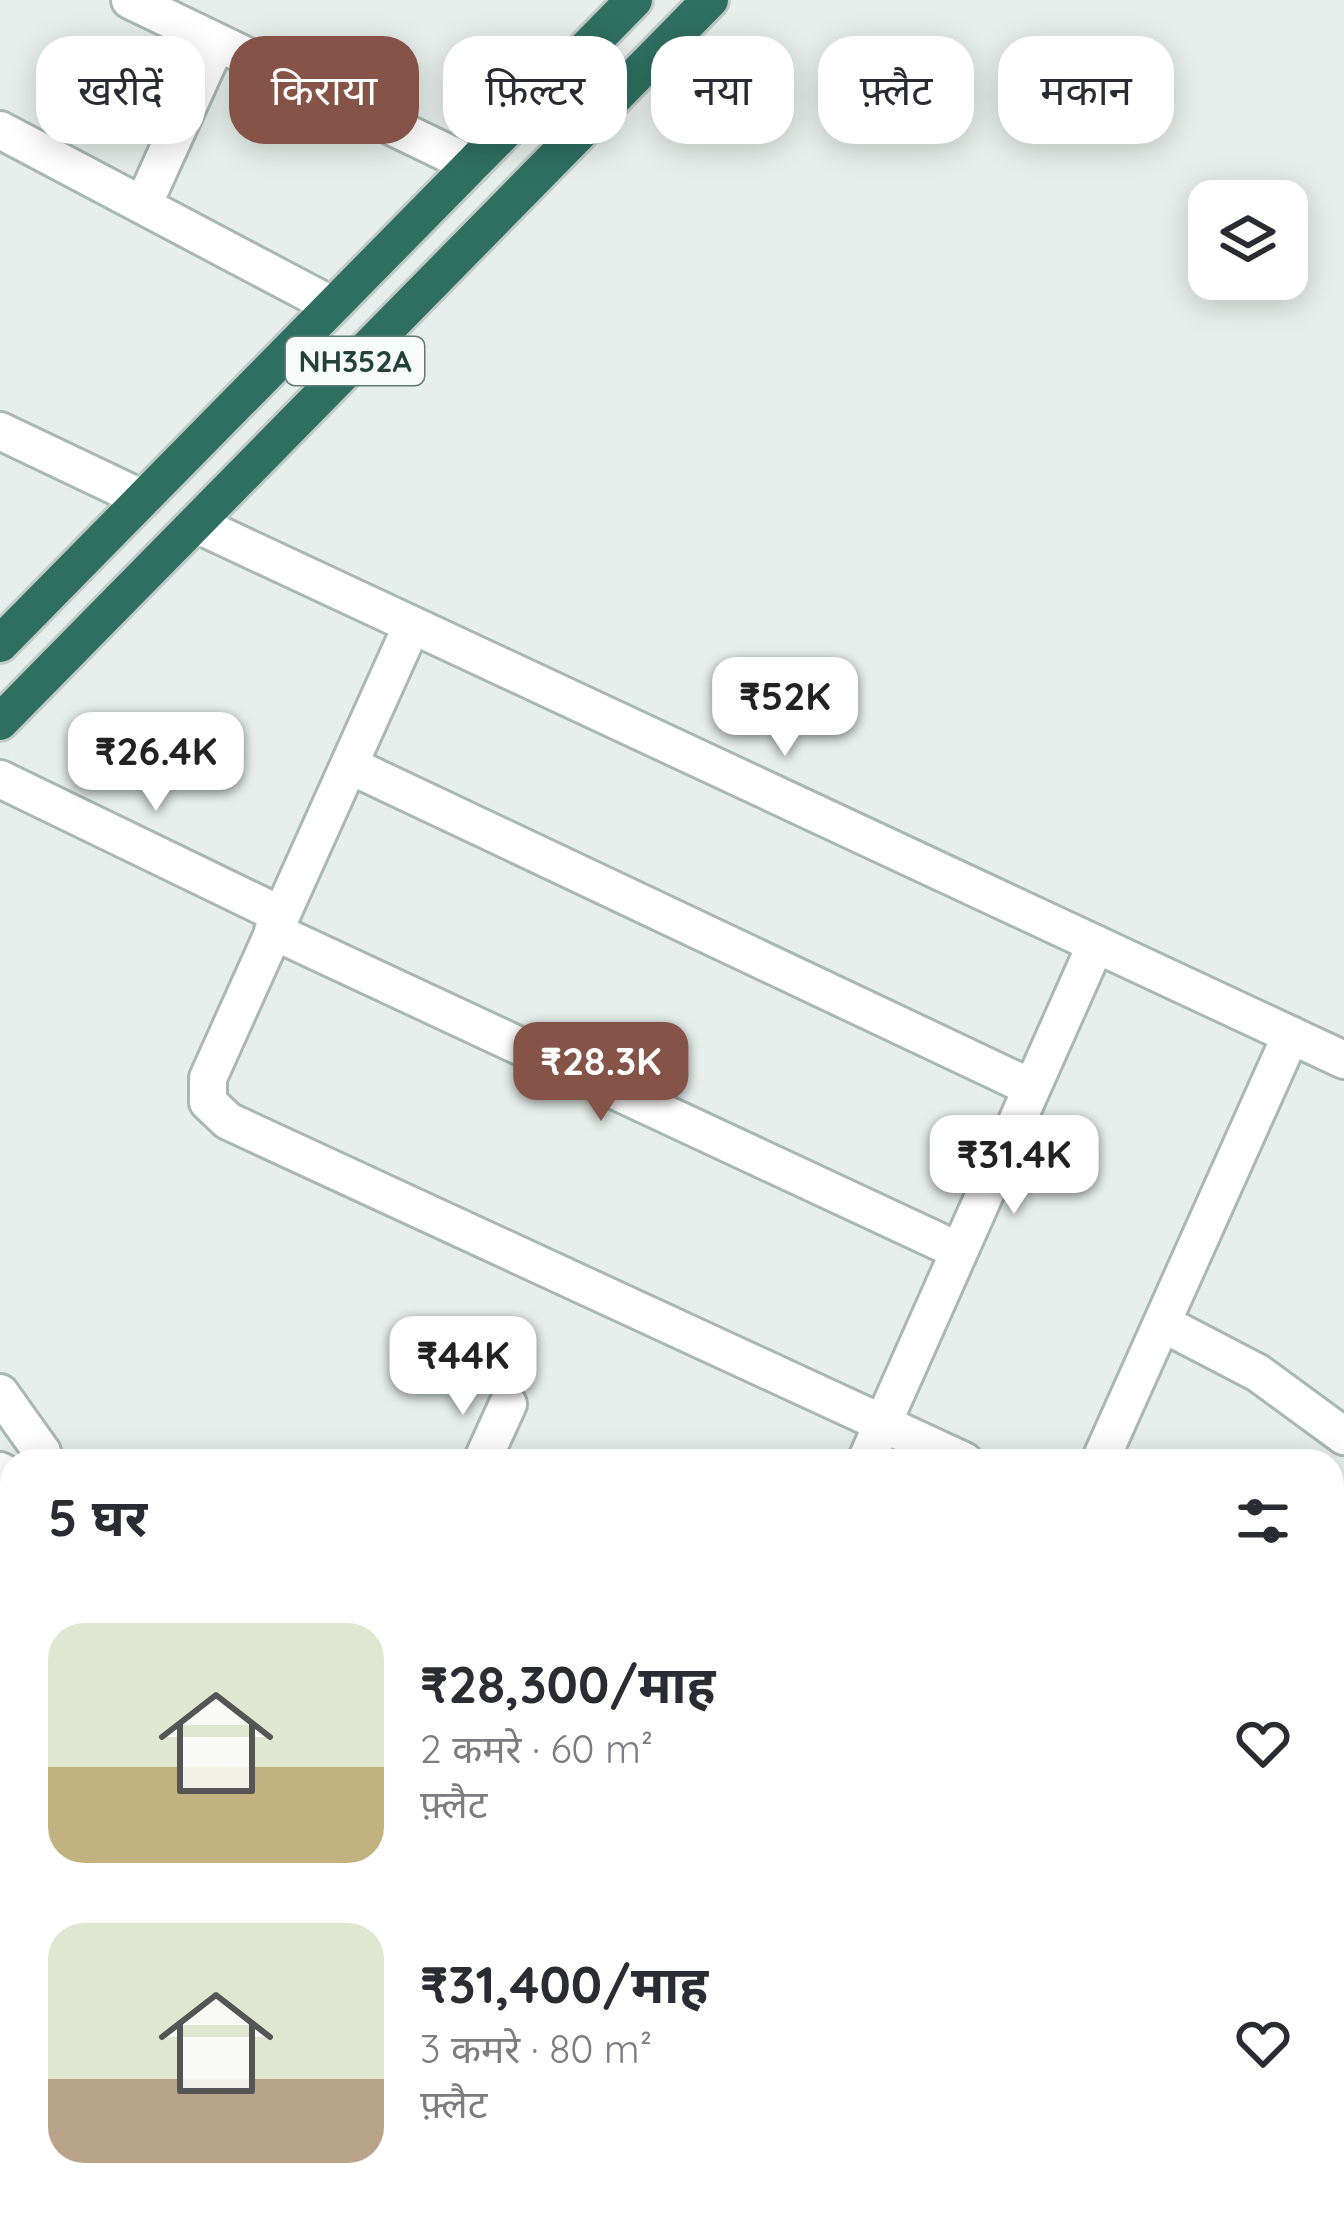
<!DOCTYPE html>
<html lang="hi">
<meta charset="utf-8">
<style>
:root{--surface:#fff;--page:#f7f7f7;--text:#2b2b33;--muted:#7c7c81;--accent:#855347}
body{margin:0;font-family:Quicksand,"Noto Sans Devanagari",sans-serif;background:var(--page);color:var(--text);height:100vh;display:flex;flex-direction:column;font-size:45px;white-space:nowrap}
*{box-sizing:border-box;margin:0}
p{font-size:39px;color:var(--muted)}
.icon{flex:none;width:66px;height:66px;fill:none;stroke:currentColor;stroke-width:2;stroke-linecap:round;stroke-linejoin:round}
.map{position:relative;flex:1;overflow:hidden}
.details{position:absolute;left:0px;top:1449px;width:1344px;height:771px;display:flex;flex-direction:column;background:var(--surface);border-radius:36px 36px 0 0;box-shadow:0 6px 30px #0003}
.details>*{flex:none}
.top-card{position:absolute;left:36px;top:36px;width:1272px;height:108px;display:flex;gap:24px}
.buttons{position:absolute;left:1188px;top:180px;display:grid;gap:24px}
.buttons a{display:grid;place-items:center;width:120px;height:120px;border-radius:24px;background:var(--surface);box-shadow:0 6px 30px #0003;font-size:60px}
.price{position:absolute;translate:-50% -102px;padding:0 27px;border-radius:24px;background:#fff;color:#222;font-size:39px;line-height:78px;filter:drop-shadow(0 3px 6px #0008)}
.price::after{content:'';position:absolute;left:50%;top:72px;width:36px;height:27px;margin-left:-18px;background:inherit;clip-path:polygon(0 0,100% 0,50% 100%)}
.price.active{background:var(--accent);color:#fff}
ul{padding:0;list-style:none}
li{display:flex;align-items:center;gap:36px;height:300px;padding:0 48px}
li span{display:grid;place-items:center;flex:none;width:336px;height:240px;border-radius:36px;color:#555}
li>.icon{margin-inline-start:auto}
span .icon{width:144px;height:144px;fill:#fffc;stroke-width:1}
li b{font-size:51px}
h2{display:flex;justify-content:space-between;align-items:center;height:144px;padding:0 48px;font-size:51px}
.tag{padding:0 42px;border-radius:36px;background:var(--surface);box-shadow:0 6px 30px #0003;font-size:42px;line-height:108px}
.tag.active{background:var(--accent);color:#fff}
.map>svg:first-child{display:block}
</style>
<div class="map">
<svg width="1344" height="2219" viewBox="0 0 1344 2219">
<rect width="100%" height="100%" fill="#e6efeb"/>
<g fill="none" stroke-linecap="round" stroke-linejoin="round">
<defs>
<path id="minor" d="M130 0 472 165
M0 130 333 306
M144 203 217 42
M0 431 143 499
M196 524 1344 1060
M412 625 208 1078V1102L228 1121 964 1461
M349 765 1032 1088
M0 779 281 915
M273 931 959 1251
M1162 1323 1258 1373 1344 1436
M0 1393 42 1452V1461
M482 1461 508 1404
M866 1461 1096 944
M1100 1461 1291 1035
M0 1471 12 1477
M1332 1648 1344 1656
M1332 1839 1344 1845
M1332 2111 1344 2113
M1332 2180 1344 2173
M554 2208 562 2219
M49 2219 55 2208
M231 2219 238 2208
M411 2219 412 2217
M878 2219 888 2208
M1180 2219 1192 2208
M1274 2219 1287 2208"/>
<path id="highway" d="M0 644 634 0
M0 722 710 0"/>
</defs>
<use href="#minor" stroke="#a8b8b2" stroke-width="42"/>
<use href="#highway" stroke="#c2cac8" stroke-width="42"/>
<use href="#minor" stroke="#fff" stroke-width="36"/>
<use href="#highway" stroke="#2f6f62" stroke-width="36"/>
</g>
<g text-anchor="middle" dominant-baseline="central" stroke-width="10" stroke-linejoin="round" paint-order="stroke">
<rect fill="#f7fbf9" stroke="#637a73" stroke-width="3" x="286" y="337" width="138" height="48" rx="9"/>
<g font-size="30" font-weight="bold" fill="#24423a">
<text x="355" y="361">NH352A</text>
</g>
</g>
</svg>
<div class="buttons">
<a><svg class="icon" aria-label="layers" viewBox="0 0 24 24"><path d="M12 4l9 5-9 5-9-5zM3 14l9 5 9-5"/></svg></a>
</div>
<b class="price" style="left:785px;top:759px">₹52K</b>
<b class="price" style="left:156px;top:814px">₹26.4K</b>
<b class="price active" style="left:601px;top:1124px">₹28.3K</b>
<b class="price" style="left:1014px;top:1217px">₹31.4K</b>
<b class="price" style="left:463px;top:1418px">₹44K</b>
<div class="top-card">
<a class="tag">खरीदें</a>
<a class="tag active">किराया</a>
<a class="tag">फ़िल्टर</a>
<a class="tag">नया</a>
<a class="tag">फ़्लैट</a>
<a class="tag">मकान</a>
</div>
<section class="details">
<h2>5 घर<svg class="icon" aria-label="filters" viewBox="0 0 24 24"><path d="M4 7h16M4 17h16"/><circle cx="9" cy="7" r="2"/><circle cx="15" cy="17" r="2"/></svg></h2>
<ul>
<li><span style="background:linear-gradient(#dfe7d0 60%,#c2b280 0)"><svg class="icon" aria-label="home" viewBox="0 0 24 24"><path d="M3 11l9-7 9 7M6 9v11h12V9"/></svg></span><div><b>₹28,300/माह</b><p>2 कमरे · 60 m²</p><p>फ़्लैट</p></div><svg class="icon" aria-label="heart" viewBox="0 0 24 24"><path d="M12 20l-8-8c-3-5 5-10 8-4 3-6 11-1 8 4z"/></svg></li>
<li><span style="background:linear-gradient(#dfe7d0 65%,#b9a48a 0)"><svg class="icon" aria-label="home" viewBox="0 0 24 24"><path d="M3 11l9-7 9 7M6 9v11h12V9"/></svg></span><div><b>₹31,400/माह</b><p>3 कमरे · 80 m²</p><p>फ़्लैट</p></div><svg class="icon" aria-label="heart" viewBox="0 0 24 24"><path d="M12 20l-8-8c-3-5 5-10 8-4 3-6 11-1 8 4z"/></svg></li>
</ul>
</section>
</div>
